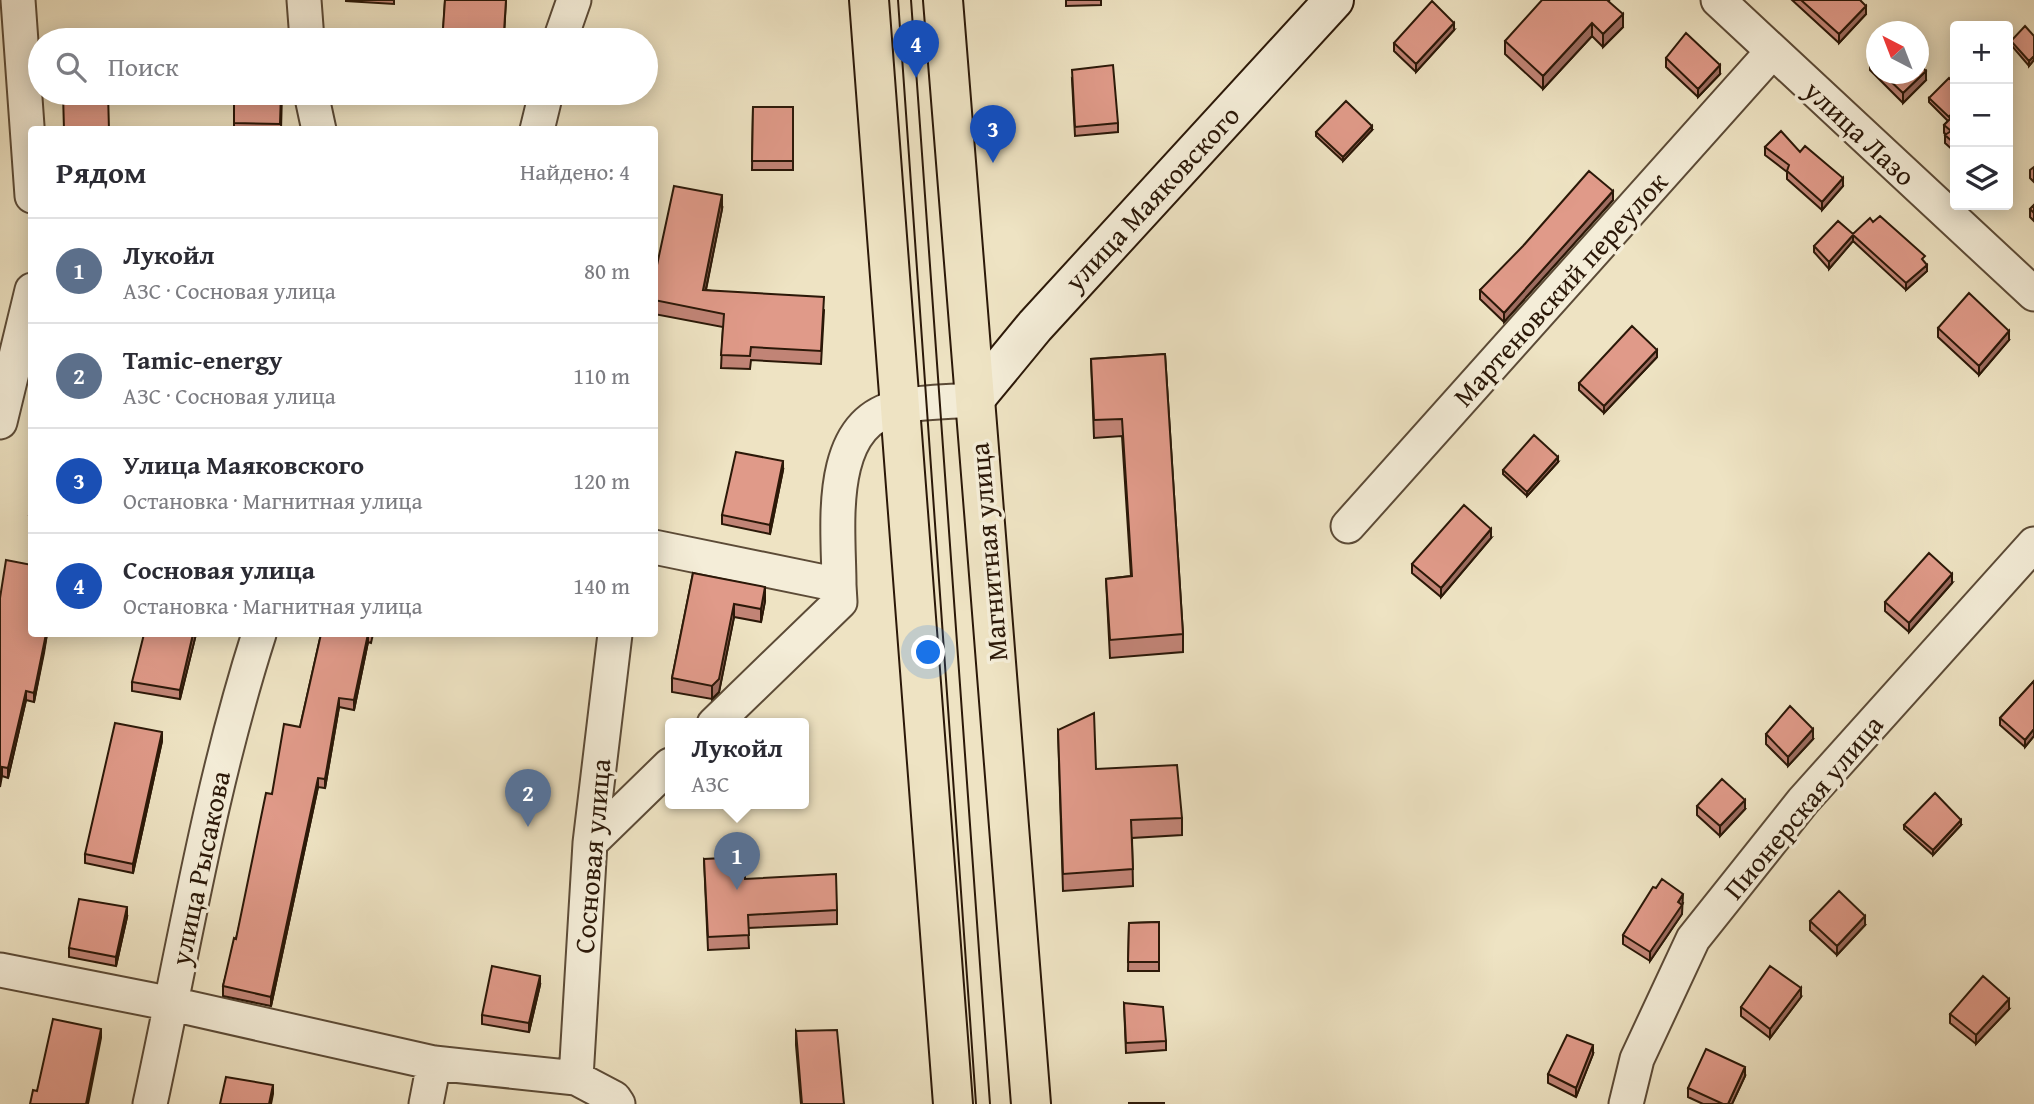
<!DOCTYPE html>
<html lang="ru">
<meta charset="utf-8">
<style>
:root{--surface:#fff;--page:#f7f7f7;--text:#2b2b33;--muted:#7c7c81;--line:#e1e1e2;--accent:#1a73e8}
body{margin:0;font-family:"Gentium Book Plus",serif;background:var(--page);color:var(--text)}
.controls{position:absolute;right:21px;top:21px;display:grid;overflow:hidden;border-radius:7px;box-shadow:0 4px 18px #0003}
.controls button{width:63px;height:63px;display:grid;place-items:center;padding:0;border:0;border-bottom:2px solid var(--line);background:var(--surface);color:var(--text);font:35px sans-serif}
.compass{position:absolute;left:1866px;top:21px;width:63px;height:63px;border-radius:50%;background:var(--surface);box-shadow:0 4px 18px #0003;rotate:318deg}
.you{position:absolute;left:929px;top:653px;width:24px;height:24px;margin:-18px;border:5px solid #fff;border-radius:50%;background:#1a73e8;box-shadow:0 0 0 10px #1a73e833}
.badge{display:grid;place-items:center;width:46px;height:46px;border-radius:50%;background:var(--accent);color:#fff;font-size:23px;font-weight:700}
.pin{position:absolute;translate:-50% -58px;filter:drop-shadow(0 2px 4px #0008)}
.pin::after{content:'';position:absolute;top:37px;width:24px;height:21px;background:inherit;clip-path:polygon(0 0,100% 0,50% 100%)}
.popup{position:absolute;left:665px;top:718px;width:144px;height:91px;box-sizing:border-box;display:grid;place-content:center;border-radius:7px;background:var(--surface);filter:drop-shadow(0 2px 5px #0005);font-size:23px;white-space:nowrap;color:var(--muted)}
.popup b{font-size:26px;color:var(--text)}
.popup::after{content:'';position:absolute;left:50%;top:100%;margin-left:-14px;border:14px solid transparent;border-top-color:var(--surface)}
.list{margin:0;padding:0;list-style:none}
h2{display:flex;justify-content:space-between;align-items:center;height:91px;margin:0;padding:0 28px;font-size:30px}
h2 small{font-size:23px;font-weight:400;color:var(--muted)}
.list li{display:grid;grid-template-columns:46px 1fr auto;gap:21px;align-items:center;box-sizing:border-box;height:105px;padding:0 28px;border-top:2px solid var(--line)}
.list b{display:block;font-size:26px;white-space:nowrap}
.list p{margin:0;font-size:23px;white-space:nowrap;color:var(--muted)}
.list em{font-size:23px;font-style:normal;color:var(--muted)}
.icon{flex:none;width:38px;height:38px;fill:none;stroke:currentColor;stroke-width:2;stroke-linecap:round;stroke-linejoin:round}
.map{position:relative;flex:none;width:2034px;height:1104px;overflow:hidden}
.search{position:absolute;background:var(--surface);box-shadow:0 4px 18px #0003;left:28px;top:28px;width:630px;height:77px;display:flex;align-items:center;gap:18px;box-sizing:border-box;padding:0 24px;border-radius:38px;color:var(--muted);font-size:26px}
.panel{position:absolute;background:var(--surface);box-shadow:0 4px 18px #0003;left:28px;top:126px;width:630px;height:511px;border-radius:7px}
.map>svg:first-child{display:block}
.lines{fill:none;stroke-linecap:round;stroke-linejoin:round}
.minor-casing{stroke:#5c4b37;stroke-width:37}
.secondary-casing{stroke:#2b1808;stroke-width:42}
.primary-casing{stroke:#2b1808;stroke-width:42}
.minor{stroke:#f4edd8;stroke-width:33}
.secondary{stroke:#f4edd8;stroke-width:38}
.primary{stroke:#eee3c3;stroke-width:38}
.tram{stroke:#2b1808;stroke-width:2}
.wall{fill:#c18476;stroke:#2b1808;stroke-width:2}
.shaded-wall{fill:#9d6c60;stroke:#2b1808;stroke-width:2}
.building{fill:#e09a89;stroke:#2b1808;stroke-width:2}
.labels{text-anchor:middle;stroke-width:7;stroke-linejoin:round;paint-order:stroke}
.street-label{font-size:28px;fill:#2b1808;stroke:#f4edd8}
</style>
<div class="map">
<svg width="2034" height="1104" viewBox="0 0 2034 1104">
<rect width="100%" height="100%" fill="#eee3c3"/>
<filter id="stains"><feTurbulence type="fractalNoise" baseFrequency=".00286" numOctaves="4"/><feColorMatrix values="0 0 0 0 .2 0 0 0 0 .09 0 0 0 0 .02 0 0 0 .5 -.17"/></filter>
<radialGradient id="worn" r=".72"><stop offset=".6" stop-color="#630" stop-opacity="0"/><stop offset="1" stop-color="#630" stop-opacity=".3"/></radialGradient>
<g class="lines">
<defs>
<path id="minor" d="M 18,0 L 32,196
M 304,0 L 307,40
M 1718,0 L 2034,294
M 560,40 L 574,0
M 311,93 L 319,130
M 537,130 L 546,93
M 0,422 L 32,290
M 1348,526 L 1772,52
M 654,547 L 839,585
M 714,724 L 840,602 L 839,585 C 839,528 824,423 899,407 C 923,401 950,402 974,400
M 590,843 L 670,765
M 0,970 L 172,1004 L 434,1063 L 576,1078 L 614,1098 L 618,1104
M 576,1078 L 590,843 L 615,634
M 150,1104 C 184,947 210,787 259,634
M 426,1104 L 434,1063
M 1626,1104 L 1637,1059 L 1693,939 L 1803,801 L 2034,544"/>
<path id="secondary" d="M 974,400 L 1035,326 L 1334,0"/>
<path id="primary" d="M 869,0 L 953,1104
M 943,0 C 970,368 1005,736 1031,1104"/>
</defs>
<use href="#minor" class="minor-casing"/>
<use href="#secondary" class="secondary-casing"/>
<use href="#primary" class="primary-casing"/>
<use href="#minor" class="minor"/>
<use href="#secondary" class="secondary"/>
<use href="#primary" class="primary"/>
<path class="tram" d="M 898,0 L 976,1104
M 911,0 L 990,1104"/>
</g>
<path class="wall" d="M 346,0 L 394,0 L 394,4 L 346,1 Z
M 445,0 L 506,0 L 504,37 L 443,33 Z
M 1066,0 L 1101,0 L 1101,5 L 1066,6 Z
M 1610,0 L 1608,1 L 1623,27 L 1603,47 L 1592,36 L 1543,89 L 1505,54 L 1505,41 Z
M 1792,0 L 1860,0 L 1866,14 L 1839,43 Z
M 1454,30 L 1416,72 L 1394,51 L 1394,43 Z
M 2034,36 L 2034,60 L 2029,66 L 2011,45 L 2011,41 Z
M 1877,54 L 1877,74 L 1919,74 L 1926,80 L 1903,103 L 1870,70 L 1870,61 Z
M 1666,58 L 1720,74 L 1698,97 L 1666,67 Z
M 1072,79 L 1118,123 L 1118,132 L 1075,136 Z
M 234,93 L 282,93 L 281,130 L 234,130 Z
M 346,93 L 403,93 L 401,103 L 346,95 Z
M 1929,98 L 1955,114 L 1955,152 L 1945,143 L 1945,135 L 1946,134 L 1944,133 L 1944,125 L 1948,121 L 1929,102 Z
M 753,107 L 793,107 L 793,170 L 752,170 Z
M 1372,130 L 1343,161 L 1316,136 L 1316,132 Z
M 1765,147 L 1800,152 L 1843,186 L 1822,210 L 1787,179 L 1787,172 L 1765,155 Z
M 2034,167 L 2034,182 L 2030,178 L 2030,170 Z
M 1613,200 L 1504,322 L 1480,299 L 1480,290 Z
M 2034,205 L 2034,221 L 2030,217 L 2030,209 Z
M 722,209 L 706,290 L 824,310 L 821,364 L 751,360 L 750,369 L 721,368 L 723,327 L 654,314 L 654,279 Z
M 1873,222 L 1925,263 L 1927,271 L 1906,290 L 1853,241 L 1829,269 L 1814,252 L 1814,246 L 1853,234 Z
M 1938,328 L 2009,340 L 1979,375 L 1938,337 Z
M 1165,354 L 1183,634 L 1183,652 L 1110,658 L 1106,579 L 1131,576 L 1122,436 L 1094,438 L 1091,359 Z
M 1657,357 L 1604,413 L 1579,390 L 1579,383 Z
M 1558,462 L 1527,496 L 1503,474 L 1503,470 Z
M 783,470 L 770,534 L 722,524 L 722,515 Z
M 32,501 L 32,524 L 29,524 L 29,515 Z
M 1491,538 L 1441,597 L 1412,573 L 1412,564 Z
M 693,573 L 765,601 L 761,622 L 734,617 L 719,692 L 712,699 L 672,692 L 672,678 Z
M 1952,583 L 1909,632 L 1885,611 L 1885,602 Z
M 0,598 L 32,634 L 47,634 L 34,702 L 26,700 L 8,778 L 2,776 Z
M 196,634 L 180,699 L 132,691 L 132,682 Z
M 321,634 L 373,634 L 371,643 L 368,642 L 354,710 L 339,707 L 325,788 L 318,787 L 271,1006 L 223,996 L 223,986 L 236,939 L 272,794 L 300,727 Z
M 2034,681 L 2034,736 L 2025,747 L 2000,725 L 2000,718 Z
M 1058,730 L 1096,769 L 1182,818 L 1182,835 L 1132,838 L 1133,886 L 1063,891 Z
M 1766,734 L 1813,739 L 1788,766 L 1766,744 Z
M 162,741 L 133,873 L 85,863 L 85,854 Z
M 1697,806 L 1745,809 L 1720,836 L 1697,815 Z
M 1904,825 L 1961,825 L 1933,855 L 1904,829 Z
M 704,859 L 745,879 L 837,910 L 837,924 L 748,928 L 749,948 L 708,950 Z
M 1656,888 L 1683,903 L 1682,905 L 1682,914 L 1650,961 L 1623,944 L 1623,935 Z
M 127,917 L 116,966 L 69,957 L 69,948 Z
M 1810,921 L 1865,925 L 1837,955 L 1810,930 Z
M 1159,922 L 1159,971 L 1128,971 L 1129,923 Z
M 540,985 L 529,1032 L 482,1024 L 482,1015 Z
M 1801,997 L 1770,1038 L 1741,1016 L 1741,1007 Z
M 1124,1003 L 1166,1041 L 1166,1050 L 1126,1053 Z
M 2009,1009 L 1976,1044 L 1950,1023 L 1950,1014 Z
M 796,1031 L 844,1104 L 801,1104 L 796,1045 Z
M 1593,1054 L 1576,1097 L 1548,1083 L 1548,1074 Z
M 1745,1076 L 1732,1104 L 1703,1104 L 1688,1097 L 1688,1088 Z"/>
<path class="shaded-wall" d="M 1866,6 L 1866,14 L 1839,43 L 1839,34 Z
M 1623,14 L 1623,27 L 1603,47 L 1603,34 Z
M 1454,23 L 1454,30 L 1416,72 L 1416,64 Z
M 1592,23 L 1592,36 L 1543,89 L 1543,76 Z
M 2034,56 L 2034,60 L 2029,66 L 2029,61 Z
M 1720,65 L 1720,74 L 1698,97 L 1698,89 Z
M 1926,71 L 1926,80 L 1903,103 L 1903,93 Z
M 1372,126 L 1372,130 L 1343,161 L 1343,157 Z
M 1843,178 L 1843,186 L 1822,210 L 1822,202 Z
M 1613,191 L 1613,200 L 1504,322 L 1504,313 Z
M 722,195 L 722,209 L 703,303 L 703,290 Z
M 1853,235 L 1853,241 L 1829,269 L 1829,262 Z
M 1927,265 L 1927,271 L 1906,290 L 1906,283 Z
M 2009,331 L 2009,340 L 1979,375 L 1979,366 Z
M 1657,350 L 1657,357 L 1604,413 L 1604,406 Z
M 1558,457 L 1558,462 L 1527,496 L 1527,492 Z
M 783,461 L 783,470 L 770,534 L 770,525 Z
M 1491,529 L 1491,538 L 1441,597 L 1441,588 Z
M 1952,574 L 1952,583 L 1909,632 L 1909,623 Z
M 765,587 L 765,601 L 761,622 L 761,609 Z
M 734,604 L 734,617 L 719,692 L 712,699 L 712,686 Z
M 46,634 L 47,634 L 44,653 L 34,702 L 34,693 Z
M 193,634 L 196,634 L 180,699 L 180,690 Z
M 368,634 L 368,642 L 354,710 L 354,700 Z
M 26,691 L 26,700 L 8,778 L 8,768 Z
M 339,698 L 339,707 L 325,788 L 325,779 Z
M 1813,729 L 1813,739 L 1788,766 L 1788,757 Z
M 2034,729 L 2034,736 L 2025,747 L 2025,740 Z
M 162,732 L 162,741 L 133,873 L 133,864 Z
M 2,767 L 2,776 L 0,787 L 0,778 Z
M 318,778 L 318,787 L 271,1006 L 271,997 Z
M 1745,800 L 1745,809 L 1720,836 L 1720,826 Z
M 1961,820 L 1961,825 L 1933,855 L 1933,850 Z
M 1683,894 L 1682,914 L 1650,961 L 1650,952 Z
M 127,907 L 127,917 L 116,966 L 116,957 Z
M 1865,916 L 1865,925 L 1837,955 L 1837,946 Z
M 540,976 L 540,985 L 529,1032 L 529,1023 Z
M 1801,988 L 1801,997 L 1770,1038 L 1770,1029 Z
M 2009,999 L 2009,1009 L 1976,1044 L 1976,1035 Z
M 101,1029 L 101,1038 L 88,1104 L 86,1104 Z
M 1593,1045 L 1593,1054 L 1576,1097 L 1576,1088 Z
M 1745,1067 L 1745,1076 L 1732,1104 L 1728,1104 Z
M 273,1085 L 273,1094 L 271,1104 L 269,1104 Z"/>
<path class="building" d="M 445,0 L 506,0 L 504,32 L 443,29 Z
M 1542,0 L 1607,0 L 1623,14 L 1603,34 L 1592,23 L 1543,76 L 1505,41 Z
M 1801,0 L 1860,0 L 1866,6 L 1839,34 Z
M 1432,1 L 1454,23 L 1416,64 L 1394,43 Z
M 2025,26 L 2034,36 L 2034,56 L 2029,61 L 2011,41 Z
M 1686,33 L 1720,65 L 1698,89 L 1666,58 Z
M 355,34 L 398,40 L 354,40 Z
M 1877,54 L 1877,67 L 1870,61 Z
M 1919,64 L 1926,71 L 1903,93 L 1883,74 L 1919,74 Z
M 1113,65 L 1118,123 L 1075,127 L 1072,70 Z
M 1949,78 L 1955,84 L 1955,109 L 1949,117 L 1929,98 Z
M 63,93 L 108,93 L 109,130 L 64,130 Z
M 234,93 L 281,93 L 280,124 L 234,123 Z
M 1346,101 L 1372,126 L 1343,157 L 1316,132 Z
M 753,107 L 793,107 L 793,161 L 752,161 Z
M 1955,114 L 1955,144 L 1945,135 L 1951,131 L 1944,125 Z
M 1781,131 L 1800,152 L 1805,146 L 1843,178 L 1822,202 L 1787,171 L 1789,165 L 1765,147 Z
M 1589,171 L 1613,191 L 1504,313 L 1480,290 L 1523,246 Z
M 674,186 L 722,195 L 703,290 L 824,297 L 821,351 L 751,347 L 750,356 L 721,355 L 724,314 L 654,300 L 654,279 Z
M 2034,205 L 2034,213 L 2030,209 Z
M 1880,216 L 1925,256 L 1922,259 L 1927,265 L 1906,283 L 1853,235 L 1829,262 L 1814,246 L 1838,221 L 1853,234 L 1870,218 L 1873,222 Z
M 1969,293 L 2009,331 L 1979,366 L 1938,328 Z
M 1632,326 L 1657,350 L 1604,406 L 1579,383 Z
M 1165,354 L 1183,634 L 1110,640 L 1106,579 L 1132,576 L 1122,419 L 1094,420 L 1091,359 Z
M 1534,435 L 1558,457 L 1527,492 L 1503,470 Z
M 736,452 L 783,461 L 770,525 L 722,515 Z
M 32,501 L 32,515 L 29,515 Z
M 1464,505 L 1491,529 L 1441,588 L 1412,564 Z
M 1929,553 L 1952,574 L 1909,623 L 1885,602 Z
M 6,560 L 32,565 L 32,634 L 46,634 L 34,693 L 26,691 L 8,768 L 2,767 L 0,778 L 0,598 Z
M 693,573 L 765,587 L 761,609 L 734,604 L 719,679 L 712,686 L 672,678 Z
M 144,634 L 193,634 L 180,690 L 132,682 Z
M 321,634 L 368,634 L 354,700 L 339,698 L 325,779 L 318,778 L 271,997 L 223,986 L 234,938 L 236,939 L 266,793 L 272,794 L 284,724 L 300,727 Z
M 2034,681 L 2034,729 L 2025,740 L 2000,718 Z
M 1790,706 L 1813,729 L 1788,757 L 1766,734 Z
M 1094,713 L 1096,769 L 1177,765 L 1182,818 L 1131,820 L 1133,869 L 1063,874 L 1058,730 Z
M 115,723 L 162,732 L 133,864 L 85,854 Z
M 1722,779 L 1745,800 L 1720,826 L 1697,806 Z
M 1935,793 L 1961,820 L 1933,850 L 1904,825 Z
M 744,857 L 745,879 L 836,874 L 837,910 L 748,915 L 749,935 L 708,937 L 704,859 Z
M 1662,879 L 1683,894 L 1678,902 L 1682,905 L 1650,952 L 1623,935 L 1653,887 L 1656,888 Z
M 1839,891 L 1865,916 L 1837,946 L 1810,921 Z
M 79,899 L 127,907 L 116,957 L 69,948 Z
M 1159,922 L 1159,962 L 1128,962 L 1129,923 Z
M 492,966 L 540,976 L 529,1023 L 482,1015 Z
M 1770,966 L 1801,988 L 1770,1029 L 1741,1007 Z
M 1983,976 L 2009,999 L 1976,1035 L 1950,1014 Z
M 1124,1003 L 1163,1007 L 1166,1041 L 1126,1043 Z
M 53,1019 L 101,1029 L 86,1104 L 30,1104 L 33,1090 L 37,1091 Z
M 837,1030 L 844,1104 L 802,1104 L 796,1031 Z
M 1567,1035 L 1593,1045 L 1576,1088 L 1548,1074 Z
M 1706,1049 L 1745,1067 L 1728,1104 L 1723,1104 L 1688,1088 Z
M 226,1077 L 273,1085 L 269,1104 L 220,1104 Z
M 1129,1103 L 1164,1103 L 1164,1104 L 1129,1104 Z"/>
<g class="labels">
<g class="street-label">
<text transform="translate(1860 133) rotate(43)" y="10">улица Лазо</text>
<text transform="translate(1152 198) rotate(-47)" y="10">улица Маяковского</text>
<text transform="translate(1560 289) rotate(-48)" y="10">Мартеновский переулок</text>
<text transform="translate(988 552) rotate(-95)" y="10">Магнитная улица</text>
<text transform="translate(1803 807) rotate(-50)" y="10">Пионерская улица</text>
<text transform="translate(592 856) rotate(-85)" y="10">Сосновая улица</text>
<text transform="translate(200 868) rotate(-78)" y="10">улица Рысакова</text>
</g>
</g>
<rect width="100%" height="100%" filter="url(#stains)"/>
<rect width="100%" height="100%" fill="url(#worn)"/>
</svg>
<div class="controls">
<button>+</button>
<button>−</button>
<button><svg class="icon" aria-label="layers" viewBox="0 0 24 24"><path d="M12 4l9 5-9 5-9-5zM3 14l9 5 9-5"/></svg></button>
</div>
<svg class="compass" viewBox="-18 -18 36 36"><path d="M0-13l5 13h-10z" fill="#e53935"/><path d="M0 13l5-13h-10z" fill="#7c7c81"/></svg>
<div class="you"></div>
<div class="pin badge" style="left:737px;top:890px;background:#5c6f8a">1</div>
<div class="popup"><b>Лукойл</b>АЗС</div>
<div class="pin badge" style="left:528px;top:827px;background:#5c6f8a">2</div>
<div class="pin badge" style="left:993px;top:163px;background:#1a4fb4">3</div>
<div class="pin badge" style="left:916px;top:78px;background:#1a4fb4">4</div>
<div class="search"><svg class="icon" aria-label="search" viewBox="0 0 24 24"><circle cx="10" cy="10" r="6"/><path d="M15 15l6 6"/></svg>Поиск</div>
<section class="panel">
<h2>Рядом<small>Найдено: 4</small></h2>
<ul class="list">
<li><span class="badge" style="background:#5c6f8a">1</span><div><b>Лукойл</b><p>АЗС · Сосновая улица</p></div><em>80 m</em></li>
<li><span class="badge" style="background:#5c6f8a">2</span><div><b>Tamic-energy</b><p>АЗС · Сосновая улица</p></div><em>110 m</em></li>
<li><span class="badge" style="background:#1a4fb4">3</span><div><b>Улица Маяковского</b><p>Остановка · Магнитная улица</p></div><em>120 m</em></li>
<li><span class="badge" style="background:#1a4fb4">4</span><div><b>Сосновая улица</b><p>Остановка · Магнитная улица</p></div><em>140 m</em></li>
</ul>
</section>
</div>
